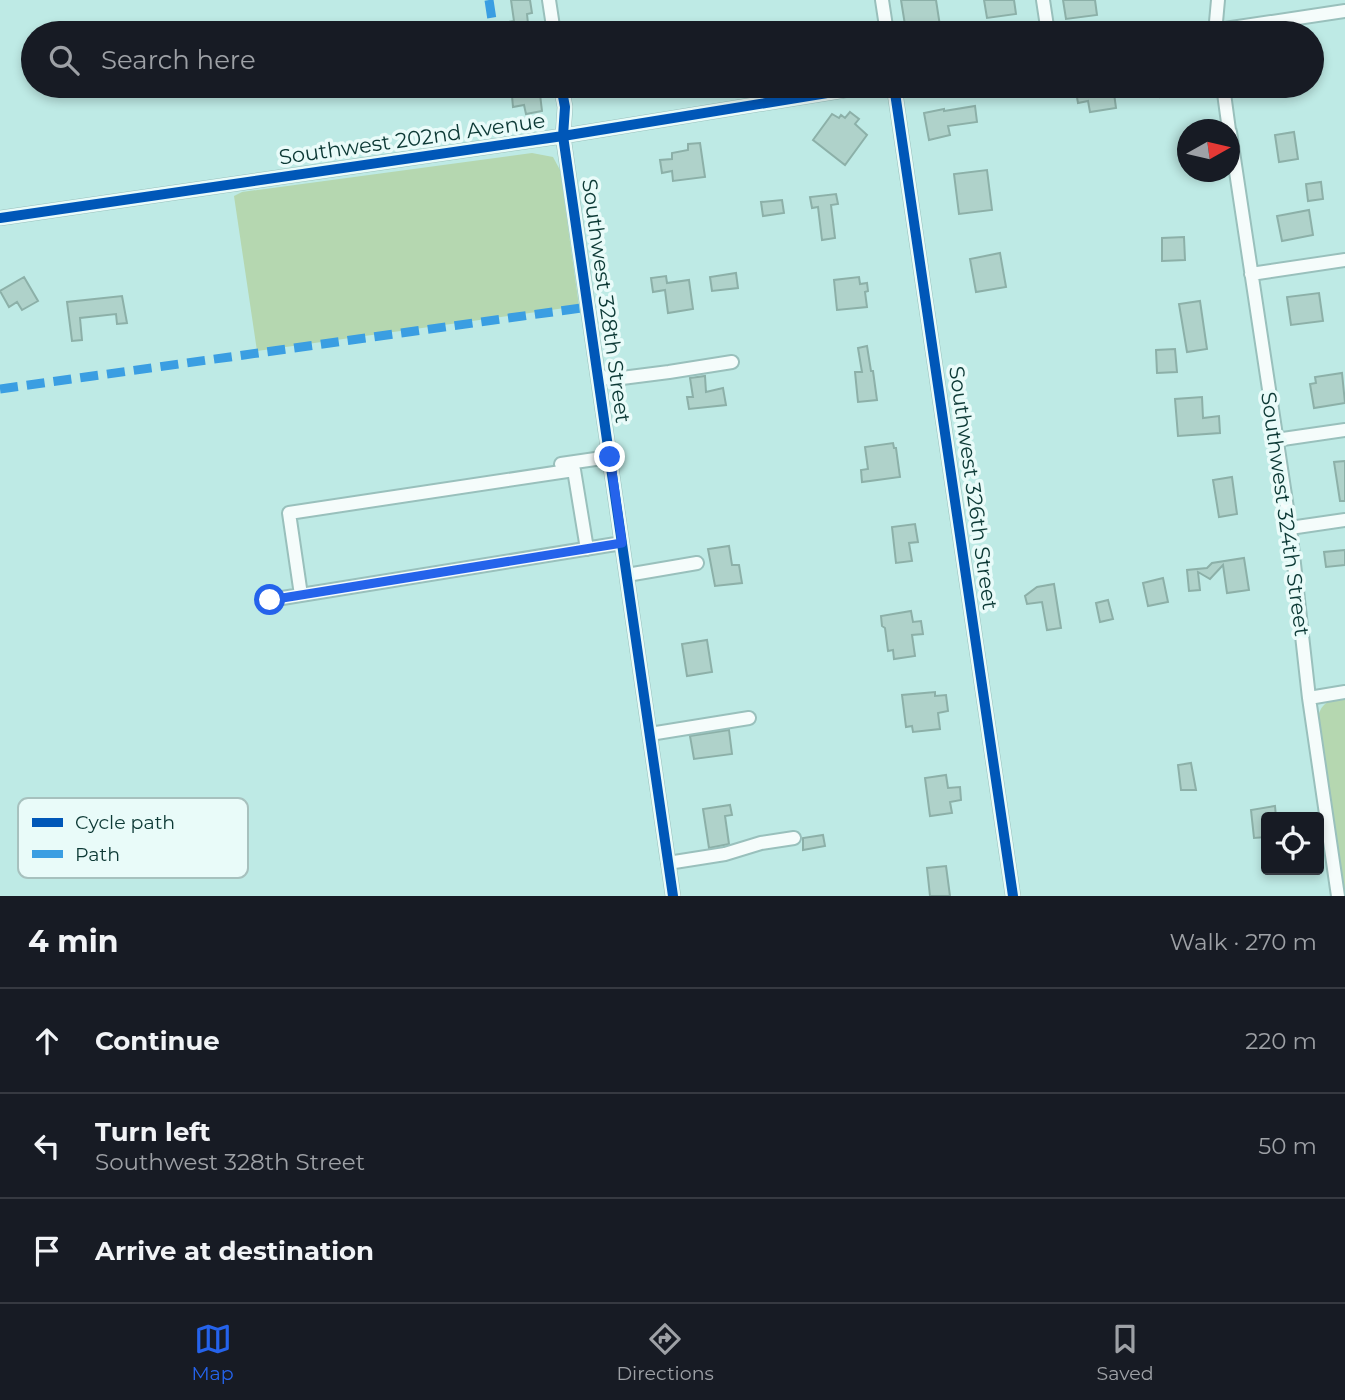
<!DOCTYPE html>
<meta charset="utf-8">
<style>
:root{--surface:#171b24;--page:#20242c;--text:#f1f3f6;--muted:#9ea1a6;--line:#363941;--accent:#2563eb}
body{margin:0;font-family:Montserrat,sans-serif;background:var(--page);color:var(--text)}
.controls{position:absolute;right:21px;bottom:21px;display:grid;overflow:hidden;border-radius:7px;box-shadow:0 4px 10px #0003}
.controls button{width:63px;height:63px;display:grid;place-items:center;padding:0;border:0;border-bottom:2px solid var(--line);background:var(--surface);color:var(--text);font:35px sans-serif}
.compass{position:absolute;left:1177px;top:119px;width:63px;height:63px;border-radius:50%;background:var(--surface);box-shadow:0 4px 10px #0003;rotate:82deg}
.stop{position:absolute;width:21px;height:21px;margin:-16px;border:5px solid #2563eb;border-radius:50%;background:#fff}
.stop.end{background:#2563eb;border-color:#fff;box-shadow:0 2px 7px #0008}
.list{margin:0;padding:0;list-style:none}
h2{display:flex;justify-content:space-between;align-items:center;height:91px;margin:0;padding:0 28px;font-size:30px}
h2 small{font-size:23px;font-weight:400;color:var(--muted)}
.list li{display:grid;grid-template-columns:46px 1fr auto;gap:21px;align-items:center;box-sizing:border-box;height:105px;padding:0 28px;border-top:2px solid var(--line)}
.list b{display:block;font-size:26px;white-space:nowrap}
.list p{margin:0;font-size:23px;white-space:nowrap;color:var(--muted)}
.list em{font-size:23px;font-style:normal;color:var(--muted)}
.icon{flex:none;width:38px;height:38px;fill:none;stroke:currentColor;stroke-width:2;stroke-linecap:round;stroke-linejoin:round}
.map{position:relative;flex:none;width:1345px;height:896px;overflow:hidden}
.search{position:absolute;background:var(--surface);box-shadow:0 4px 10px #0003;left:21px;right:21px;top:21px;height:77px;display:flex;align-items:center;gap:18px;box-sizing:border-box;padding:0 24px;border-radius:38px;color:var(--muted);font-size:26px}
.sheet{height:406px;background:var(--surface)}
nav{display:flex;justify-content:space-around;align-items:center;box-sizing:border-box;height:98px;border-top:2px solid var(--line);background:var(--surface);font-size:19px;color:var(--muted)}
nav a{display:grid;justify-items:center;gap:4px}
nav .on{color:var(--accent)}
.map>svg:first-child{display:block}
.green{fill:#b5d7b0}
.building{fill:#afd2ca;stroke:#8cb0a8;stroke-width:2}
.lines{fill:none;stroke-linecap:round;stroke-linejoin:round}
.minor-casing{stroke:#99c0bc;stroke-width:16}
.minor{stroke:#f5fcfb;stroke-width:12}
.quiet{stroke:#3a9ee2;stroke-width:9;stroke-dasharray:18 9;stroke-linecap:butt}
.cycleway-casing{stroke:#e9fbf9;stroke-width:15}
.cycleway{stroke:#0057b8;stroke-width:10}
.route{stroke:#2563eb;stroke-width:9}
.labels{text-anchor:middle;stroke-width:7;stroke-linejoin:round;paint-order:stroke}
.street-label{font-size:21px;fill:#0c3935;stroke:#e9fbf9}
.key{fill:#e9fbf9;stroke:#a7c1be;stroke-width:2}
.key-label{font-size:19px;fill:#0c3935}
</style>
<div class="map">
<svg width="1345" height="896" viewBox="0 0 1345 896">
<rect width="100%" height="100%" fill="#beeae5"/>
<path class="green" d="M 532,153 L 553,157 L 560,170 L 579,306 L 257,351 L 234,196 L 242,192 Z
M 1345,697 L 1345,896 L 1344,896 L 1318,717 C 1322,701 1331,700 1345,697 Z"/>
<path class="building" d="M 511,0 L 530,0 L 532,13 L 527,14 L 529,33 L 509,33 L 508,22 L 514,21 Z
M 901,0 L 936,0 L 940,26 L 906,31 Z
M 984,0 L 1014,0 L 1016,14 L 987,18 Z
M 1063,0 L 1095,0 L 1097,15 L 1066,19 Z
M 513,86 L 539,86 L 542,111 L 526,114 L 524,105 L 513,107 L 512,96 L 514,96 Z
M 1075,86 L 1113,86 L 1116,108 L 1090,112 L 1088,101 L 1078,103 Z
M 1158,86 L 1198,86 L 1198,90 L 1160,97 Z
M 975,106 L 977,122 L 948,126 L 950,135 L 929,140 L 924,113 L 944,109 L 944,111 Z
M 850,112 L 859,119 L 855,124 L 867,135 L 845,165 L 813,140 L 832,114 L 839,118 L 841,115 L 845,118 Z
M 1294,132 L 1298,159 L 1279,162 L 1275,135 Z
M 700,143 L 705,177 L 673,181 L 672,171 L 662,173 L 660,160 L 672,159 L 672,153 L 688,150 L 688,144 Z
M 987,170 L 992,210 L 959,214 L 954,174 Z
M 1321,182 L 1323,199 L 1308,201 L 1306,184 Z
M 836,194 L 838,204 L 831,205 L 835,238 L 822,240 L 818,207 L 812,208 L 810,197 Z
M 782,200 L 784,213 L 763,216 L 761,202 Z
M 1309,210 L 1313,235 L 1282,241 L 1277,216 Z
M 1184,237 L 1185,260 L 1162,261 L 1162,238 Z
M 1000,253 L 1006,287 L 976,292 L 970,259 Z
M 736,273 L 738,288 L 712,291 L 710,277 Z
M 666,276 L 667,283 L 689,280 L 693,309 L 668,313 L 665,290 L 653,292 L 651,278 Z
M 24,277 L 38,301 L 22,310 L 17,302 L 9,307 L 0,291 Z
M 859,277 L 860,284 L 867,283 L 868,291 L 865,292 L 867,307 L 837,310 L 834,280 Z
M 1319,293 L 1323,321 L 1291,325 L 1287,297 Z
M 122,296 L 127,323 L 117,324 L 116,314 L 80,318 L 82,340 L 72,341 L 67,302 Z
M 1200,301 L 1207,349 L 1187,352 L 1179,304 Z
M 867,346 L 871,371 L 873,371 L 877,400 L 858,402 L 855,372 L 862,372 L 858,348 Z
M 1175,349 L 1177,372 L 1157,373 L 1156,350 Z
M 1342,373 L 1345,403 L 1314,408 L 1310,384 L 1316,383 L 1315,377 Z
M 705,376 L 706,392 L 723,388 L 726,405 L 689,409 L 687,397 L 693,397 L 690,378 Z
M 1202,397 L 1203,418 L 1219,416 L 1220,433 L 1178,436 L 1175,399 Z
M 893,443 L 894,448 L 896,448 L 900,477 L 862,482 L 861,470 L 868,469 L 865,447 Z
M 1345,461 L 1345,501 L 1340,501 L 1334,462 Z
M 1232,477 L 1237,514 L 1219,517 L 1213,480 Z
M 915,524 L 918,542 L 909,543 L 912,561 L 896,563 L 892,527 Z
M 729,546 L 732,565 L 739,565 L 742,583 L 715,586 L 708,549 Z
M 1345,550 L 1345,565 L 1326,567 L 1324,552 Z
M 1244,558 L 1249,590 L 1227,593 L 1223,565 L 1210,579 L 1198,572 L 1200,590 L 1189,591 L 1187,570 L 1207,568 L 1212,563 Z
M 1163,578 L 1168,602 L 1148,606 L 1143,583 Z
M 1054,584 L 1061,628 L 1047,630 L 1042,602 L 1027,604 L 1025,596 L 1037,587 Z
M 1108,600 L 1113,619 L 1100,622 L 1096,603 Z
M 911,611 L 913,622 L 921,621 L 923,634 L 912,635 L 915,656 L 894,659 L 893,650 L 888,651 L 885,628 L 882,626 L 881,616 Z
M 707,640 L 712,672 L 687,676 L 682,644 Z
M 935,692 L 935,696 L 946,695 L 948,711 L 938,713 L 940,729 L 913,732 L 912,726 L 906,727 L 902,695 Z
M 729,730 L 732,754 L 694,759 L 690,736 Z
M 1191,763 L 1196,790 L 1181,790 L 1178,765 Z
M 946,775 L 948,788 L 960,787 L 961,800 L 950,802 L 952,813 L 930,816 L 925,778 Z
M 730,805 L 732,815 L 725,816 L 729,844 L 709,848 L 703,809 Z
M 1275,806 L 1276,817 L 1266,817 L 1266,837 L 1254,838 L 1251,810 Z
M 823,835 L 825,846 L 803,850 L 803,838 Z
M 946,866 L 950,896 L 930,896 L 927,868 Z"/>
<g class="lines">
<defs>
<path id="minor" d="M 549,0 L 554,33
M 882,0 L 887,33
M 1043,0 L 1048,33
M 1198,33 L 1345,11
M 1215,33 L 1218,0
M 561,86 L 565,107 L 563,136 L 673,896
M 894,86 L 1013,896
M 1223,86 L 1229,130
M 1230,132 L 1290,528 L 1309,698 L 1338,896
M 0,218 L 563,136 L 870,86
M 1251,274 L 1345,260
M 598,374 L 605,378 L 614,379 L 669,372 L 732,362
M 1276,440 L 1345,430
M 561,464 L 609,457
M 1290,528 L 1345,520
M 627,575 L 697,563
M 301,595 L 289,513 L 574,470 L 587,549
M 270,600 L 622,543
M 1309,698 L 1345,692
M 650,734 L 749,718
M 668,863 L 725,854 L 761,843 L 794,838"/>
</defs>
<use href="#minor" class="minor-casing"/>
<use href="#minor" class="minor"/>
<path class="quiet" d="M 489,0 L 494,33
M 0,389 L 588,307"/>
<defs>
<path id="cycleway" d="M 561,86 L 565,107 L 563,136 L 673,896
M 894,86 L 1013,896
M 0,218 L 563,136 L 870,86"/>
</defs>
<use href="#cycleway" class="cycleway-casing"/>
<use href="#cycleway" class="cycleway"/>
</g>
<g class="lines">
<path class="route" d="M 270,600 L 622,543 L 610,457"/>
</g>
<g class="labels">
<g class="street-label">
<text transform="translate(412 139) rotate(-8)" y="7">Southwest 202nd Avenue</text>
<text transform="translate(606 301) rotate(82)" y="7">Southwest 328th Street</text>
<text transform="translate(973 488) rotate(82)" y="7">Southwest 326th Street</text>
<text transform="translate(1285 514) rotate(82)" y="7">Southwest 324th Street</text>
</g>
</g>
<rect x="18" y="798" width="230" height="80" rx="10" class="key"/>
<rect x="32" y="818" width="31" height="9" fill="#0057b8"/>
<rect x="32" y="850" width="31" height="8" fill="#3a9ee2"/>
<g class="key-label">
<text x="75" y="829">Cycle path</text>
<text x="75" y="861">Path</text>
</g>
</svg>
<div class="controls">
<button><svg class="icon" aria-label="locate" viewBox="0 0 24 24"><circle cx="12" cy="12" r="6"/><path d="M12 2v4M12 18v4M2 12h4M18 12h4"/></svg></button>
</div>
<svg class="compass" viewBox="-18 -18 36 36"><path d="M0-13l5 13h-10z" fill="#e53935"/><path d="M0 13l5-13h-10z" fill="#9ea1a6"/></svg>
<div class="stop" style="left:270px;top:600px"></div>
<div class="stop end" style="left:610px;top:457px"></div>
<div class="search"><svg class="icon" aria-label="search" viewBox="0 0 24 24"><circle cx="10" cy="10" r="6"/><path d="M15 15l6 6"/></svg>Search here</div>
</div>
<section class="sheet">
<h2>4 min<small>Walk · 270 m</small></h2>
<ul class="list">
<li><svg class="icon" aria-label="ahead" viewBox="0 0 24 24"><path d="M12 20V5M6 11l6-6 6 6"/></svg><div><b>Continue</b></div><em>220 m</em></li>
<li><svg class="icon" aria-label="left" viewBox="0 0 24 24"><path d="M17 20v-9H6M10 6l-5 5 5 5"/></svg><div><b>Turn left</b><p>Southwest 328th Street</p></div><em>50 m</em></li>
<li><svg class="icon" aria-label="arrive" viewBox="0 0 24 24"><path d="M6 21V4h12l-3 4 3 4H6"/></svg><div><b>Arrive at destination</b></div></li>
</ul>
</section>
<nav>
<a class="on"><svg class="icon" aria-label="map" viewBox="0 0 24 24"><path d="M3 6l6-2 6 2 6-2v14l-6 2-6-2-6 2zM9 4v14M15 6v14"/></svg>Map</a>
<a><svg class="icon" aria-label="directions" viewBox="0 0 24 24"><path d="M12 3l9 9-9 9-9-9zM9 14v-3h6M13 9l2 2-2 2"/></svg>Directions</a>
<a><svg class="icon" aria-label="saved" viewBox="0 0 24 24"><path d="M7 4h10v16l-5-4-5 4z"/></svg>Saved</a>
</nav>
